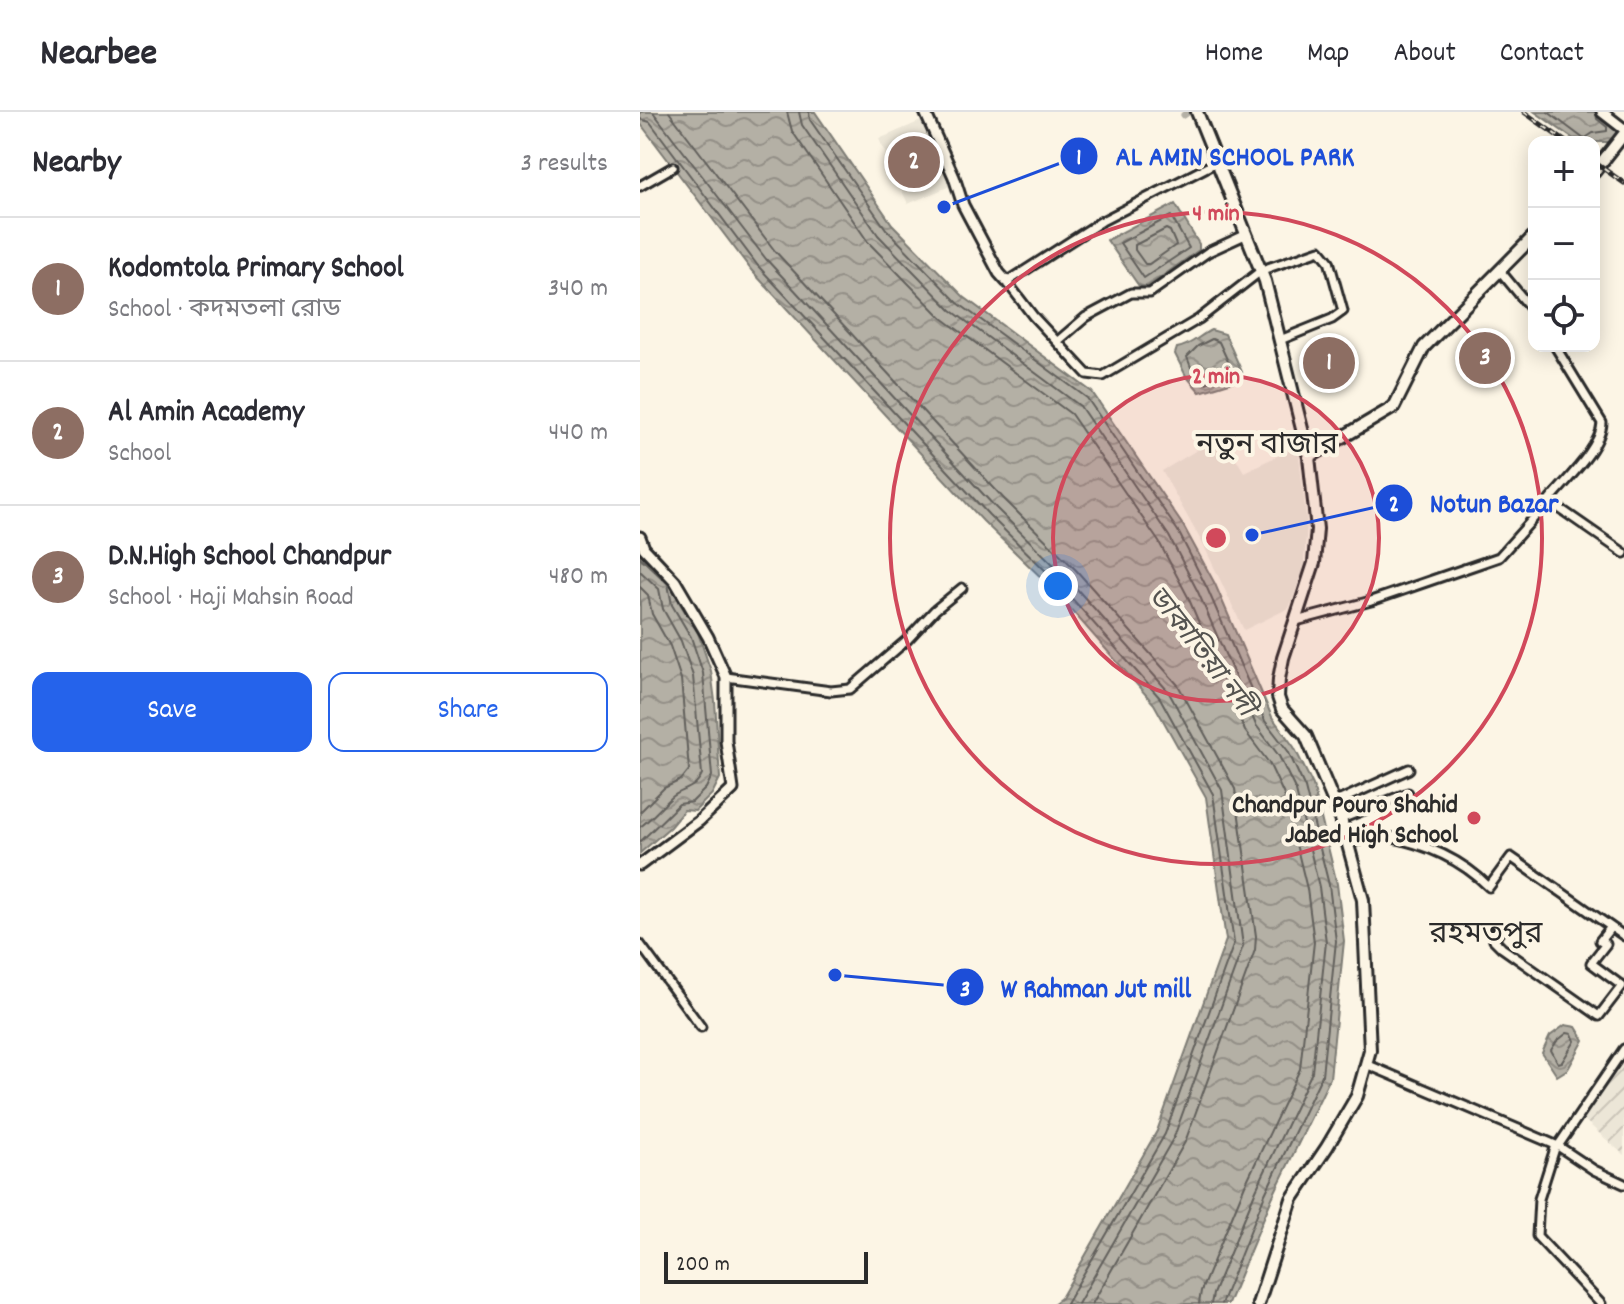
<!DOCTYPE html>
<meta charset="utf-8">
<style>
:root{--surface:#fff;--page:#f2f2f3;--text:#2b2b33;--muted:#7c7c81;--line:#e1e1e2;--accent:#2563eb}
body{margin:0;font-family:Dekko,"Noto Sans Bengali",sans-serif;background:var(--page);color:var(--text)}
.controls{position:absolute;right:24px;top:24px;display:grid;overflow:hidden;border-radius:16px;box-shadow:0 4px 20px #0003}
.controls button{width:72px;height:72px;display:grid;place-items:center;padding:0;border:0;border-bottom:2px solid var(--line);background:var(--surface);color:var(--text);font:40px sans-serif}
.scale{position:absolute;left:24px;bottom:20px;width:204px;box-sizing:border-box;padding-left:8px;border:4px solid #2b2b2b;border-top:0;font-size:22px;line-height:28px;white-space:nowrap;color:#2b2b2b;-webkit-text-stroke:6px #fcf5e5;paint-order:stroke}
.you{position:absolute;left:418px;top:474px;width:28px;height:28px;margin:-20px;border:6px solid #fff;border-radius:50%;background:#1a73e8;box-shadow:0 0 0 12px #1a73e833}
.badge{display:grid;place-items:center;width:52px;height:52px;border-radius:50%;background:var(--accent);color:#fff;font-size:26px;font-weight:700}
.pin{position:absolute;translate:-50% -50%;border:4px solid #fff;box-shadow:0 2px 8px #0006}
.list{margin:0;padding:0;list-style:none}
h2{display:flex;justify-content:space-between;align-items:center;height:104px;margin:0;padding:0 32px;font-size:34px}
h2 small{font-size:26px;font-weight:400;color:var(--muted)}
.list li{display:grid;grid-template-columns:52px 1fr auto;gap:24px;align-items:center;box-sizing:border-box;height:144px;padding:0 32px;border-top:2px solid var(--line)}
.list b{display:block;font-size:30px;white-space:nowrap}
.list p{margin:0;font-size:26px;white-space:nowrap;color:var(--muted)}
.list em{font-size:26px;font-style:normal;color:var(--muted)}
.actions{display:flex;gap:16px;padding:24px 32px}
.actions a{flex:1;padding:18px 0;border:2px solid var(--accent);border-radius:16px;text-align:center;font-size:28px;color:var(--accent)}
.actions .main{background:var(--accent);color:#fff}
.icon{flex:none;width:44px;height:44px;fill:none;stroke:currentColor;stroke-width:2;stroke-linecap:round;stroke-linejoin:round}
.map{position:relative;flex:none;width:984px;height:1192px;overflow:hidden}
header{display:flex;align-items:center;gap:48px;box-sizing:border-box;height:112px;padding:0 40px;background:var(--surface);border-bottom:2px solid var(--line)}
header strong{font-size:38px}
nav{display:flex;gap:44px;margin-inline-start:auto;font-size:28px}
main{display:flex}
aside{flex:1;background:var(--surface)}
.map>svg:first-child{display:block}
.built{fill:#ece6d7}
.industrial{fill:url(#industrial-furrows)}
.water{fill:url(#water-waves);stroke:#7d7b74;stroke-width:2}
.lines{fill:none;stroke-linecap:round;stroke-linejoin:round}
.shore{stroke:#62605c;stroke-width:2}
.canal{stroke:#b4b0a5;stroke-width:7}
.minor-casing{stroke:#2b2b2b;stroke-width:13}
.tertiary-casing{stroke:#2b2b2b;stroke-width:15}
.secondary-casing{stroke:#2b2b2b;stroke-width:16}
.minor{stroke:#fcf5e5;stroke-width:7}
.tertiary{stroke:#fcf5e5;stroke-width:9}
.secondary{stroke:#fcf5e5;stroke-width:10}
.rail-casing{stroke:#2b2b2b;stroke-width:5}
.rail{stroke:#fcf5e5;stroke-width:2;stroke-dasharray:6;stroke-linecap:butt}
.ring{fill:none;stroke:#d1495b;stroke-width:4}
.poi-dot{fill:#d1495b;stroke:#fcf5e5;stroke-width:3}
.labels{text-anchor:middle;stroke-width:8;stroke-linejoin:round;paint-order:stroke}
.poi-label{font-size:26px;font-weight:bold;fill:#2b2b2b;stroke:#fcf5e5;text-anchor:end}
.water-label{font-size:28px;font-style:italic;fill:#545350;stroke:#fcf5e5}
.quarter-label{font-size:30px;fill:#2b2b2b;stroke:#fcf5e5}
.centre{fill:#d1495b;stroke:#fcf5e5;stroke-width:4}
.ring-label{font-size:24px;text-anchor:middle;font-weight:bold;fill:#d1495b;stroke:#fcf5e5;stroke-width:8;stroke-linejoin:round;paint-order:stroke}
.leader{fill:none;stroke:#1d4ed8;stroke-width:3}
.callout-dot{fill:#1d4ed8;stroke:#fcf5e5;stroke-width:3}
.mark-label{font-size:24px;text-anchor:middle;font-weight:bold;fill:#fff}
.callout-label{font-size:28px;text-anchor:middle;font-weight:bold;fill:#1d4ed8;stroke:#fcf5e5;stroke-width:8;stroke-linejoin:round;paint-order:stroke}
</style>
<header>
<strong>Nearbee</strong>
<nav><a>Home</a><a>Map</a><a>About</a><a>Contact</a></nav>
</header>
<main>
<aside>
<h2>Nearby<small>3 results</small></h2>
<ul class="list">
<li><span class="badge" style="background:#8d6e63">1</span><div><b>Kodomtola Primary School</b><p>School · কদমতলা রোড</p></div><em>340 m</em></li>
<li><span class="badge" style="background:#8d6e63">2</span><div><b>Al Amin Academy</b><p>School</p></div><em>440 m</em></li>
<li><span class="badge" style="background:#8d6e63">3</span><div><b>D.N.High School Chandpur</b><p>School · Haji Mahsin Road</p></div><em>480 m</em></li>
</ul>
<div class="actions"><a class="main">Save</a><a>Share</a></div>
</aside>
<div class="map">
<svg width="984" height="1192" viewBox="0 0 984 1192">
<defs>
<pattern id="industrial-furrows" width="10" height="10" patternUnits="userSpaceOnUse" patternTransform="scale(2)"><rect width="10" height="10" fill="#ece6d7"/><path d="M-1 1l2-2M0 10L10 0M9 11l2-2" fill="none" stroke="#cbc5b9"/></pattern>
<pattern id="water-waves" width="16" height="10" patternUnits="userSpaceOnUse" patternTransform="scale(2)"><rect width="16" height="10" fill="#b4b0a5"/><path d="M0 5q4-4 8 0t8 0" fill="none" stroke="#938f87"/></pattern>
</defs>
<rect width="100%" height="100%" fill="#fcf5e5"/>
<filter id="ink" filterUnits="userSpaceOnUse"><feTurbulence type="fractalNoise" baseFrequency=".0125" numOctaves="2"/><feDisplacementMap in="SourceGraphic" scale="16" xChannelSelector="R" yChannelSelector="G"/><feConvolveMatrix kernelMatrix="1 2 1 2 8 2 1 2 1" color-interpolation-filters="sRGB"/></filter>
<g filter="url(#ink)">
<path class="built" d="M 281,9 L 310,74 L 268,92 L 239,27 Z
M 582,323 L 604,360 L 658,334 L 667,412 L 663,460 L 649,496 L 604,518 L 564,434 L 522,359 Z"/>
<path class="industrial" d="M 984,944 L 984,1043 L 942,1006 Z"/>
<path class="water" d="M 0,0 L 175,0 L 252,112 L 324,185 L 452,280 L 544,415 L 575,472 L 632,605 L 654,635 L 673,673 L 697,772 L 704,829 L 690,966 L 632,1086 L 588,1192 L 413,1192 L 421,1186 L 517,1019 L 586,828 L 566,685 L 514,592 L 414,478 L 343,409 L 112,159 L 0,11 Z
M 895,0 L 959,0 L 980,18 L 969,30 L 938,30 Z
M 535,92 L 559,132 L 559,138 L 507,175 L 499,174 L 467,128 Z
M 571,218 L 585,222 L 602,260 L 596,263 L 593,270 L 560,280 L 546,264 L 535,242 L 537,236 C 550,234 559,224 571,218 Z
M 0,426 L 36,468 L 39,490 L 58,521 L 71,559 L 75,589 L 80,666 L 72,682 L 55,699 L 44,698 L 30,715 L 0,741 Z
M 925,913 L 936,915 L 944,928 L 928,957 L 917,964 L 902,941 L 910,924 Z"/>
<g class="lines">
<path class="shore" d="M 13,0 L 126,147 L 356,396 L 427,466 L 528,579 L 582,678 L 603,834 L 534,1025 L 438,1192
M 29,0 L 135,139 L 365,388 L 436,458 L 538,573 L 595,677 L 616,824 L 615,838 L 545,1030 L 452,1192
M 147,0 L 152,19 L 228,130 L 302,206 L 431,302 L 519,430 L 548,485 L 605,619 L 629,651 L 644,683 L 667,777 L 674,830 L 660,957 L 605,1073 L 561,1179 L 559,1192
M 159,0 L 162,13 L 238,123 L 311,198 L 440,294 L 529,424 L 558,480 L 616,613 L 639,644 L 656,679 L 679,775 L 686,830 L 672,960 L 616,1078 L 573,1182 L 571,1192
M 169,0 L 170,8 L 246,117 L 318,191 L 447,286 L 538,419 L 567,476 L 625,609 L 648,639 L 665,676 L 689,773 L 696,829 L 682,963 L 625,1082 L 581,1192
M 908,0 L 944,27 L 953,21 L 967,19 L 967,15 L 957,7 L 956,0
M 0,7 L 10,10 L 118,154 L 349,403 L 420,473 L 520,586 L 573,682 L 594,831 L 525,1022 L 426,1192
M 531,104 L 549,136 L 504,166 L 480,131 Z
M 526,117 L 530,119 L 536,133 L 509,152 L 505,152 L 495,138 L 495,133 Z
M 572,227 L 579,230 L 591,256 L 587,262 L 566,271 L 552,258 L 547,245 L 558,234 Z
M 0,445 L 28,472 L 32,493 L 51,525 L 63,561 L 72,664 L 66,676 L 52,690 L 39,692 L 0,730
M 0,459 L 19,477 L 23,497 L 41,529 L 53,564 L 62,662 C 54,679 42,676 31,686 C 20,696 12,706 0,715
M 0,475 L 8,483 L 12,502 L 30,534 L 41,567 L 49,658 L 41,668 L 24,676 L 0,700
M 927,921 L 932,922 L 935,929 L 922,950 L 918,951 L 911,938 L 917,929 Z"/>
<path class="canal" d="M 544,3 L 548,0"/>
<defs>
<path id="minor" d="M 577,50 L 462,109 L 367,170 L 393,204 L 447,262 L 463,264 L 559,207 L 622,158 L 680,138 L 689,149 L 703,199 L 692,207 L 640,228
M 0,74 L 33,55
M 861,160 L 894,200
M 418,229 L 446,205 L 491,181 L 510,181 L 568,140 L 607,122
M 909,389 C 925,369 961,336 962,311 L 915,234
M 656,509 L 731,489 L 859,445 L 909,389 L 984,441
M 86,565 L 191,579 L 210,577 L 267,528 L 295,498 L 322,476
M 696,690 L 769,657
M 701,707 L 768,681
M 707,732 C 718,729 733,723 743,724 C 784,731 820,746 849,775 L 871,745 L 984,824
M 863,814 L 854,828 L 862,836 L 959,904 L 982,874 L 951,851 L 966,832 L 960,829 L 971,815
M 0,832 L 61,915
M 726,952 L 918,1034 L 954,1058 L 984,1072
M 916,1033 L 899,1087 L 897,1124 L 961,1192
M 918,1034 L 984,937"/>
<path id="tertiary" d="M 285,0 L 314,65 L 323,93 L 359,161 L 367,170
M 962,0 L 984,17
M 0,425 L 4,436 L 35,469 L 68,525 L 86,565 L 86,629 L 93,677 L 59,709 L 0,753"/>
<path id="secondary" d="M 557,0 L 625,169 L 669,345 L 677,417 L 674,451 L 643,546 L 639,567 L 638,585 L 642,597 L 666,624 L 701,707 L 723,788 L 730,938 L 717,984 L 687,1035 L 652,1087 L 618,1192
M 954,60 L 984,22
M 669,345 L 754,295 L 784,235 L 894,124"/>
</defs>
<use href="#minor" class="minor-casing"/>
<use href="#tertiary" class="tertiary-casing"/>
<use href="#secondary" class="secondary-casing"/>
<use href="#minor" class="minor"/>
<use href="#tertiary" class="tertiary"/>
<use href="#secondary" class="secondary"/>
<defs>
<path id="rail" d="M 884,0 L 926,30
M 954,50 L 984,71"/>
</defs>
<use href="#rail" class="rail-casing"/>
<use href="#rail" class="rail"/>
</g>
</g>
<circle cx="576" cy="426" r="163" fill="#d1495b" fill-opacity=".12"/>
<g class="ring">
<circle cx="576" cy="426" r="163"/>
<circle cx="576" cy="426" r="326"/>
</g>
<circle class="poi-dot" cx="834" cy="706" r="8"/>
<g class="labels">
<g class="poi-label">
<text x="818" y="700">Chandpur Pouro Shahid<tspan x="818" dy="30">Jabed High School</tspan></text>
</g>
<g class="water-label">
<text transform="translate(563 538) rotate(52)" y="10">ডাকাতিয়া নদী</text>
</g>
<g class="quarter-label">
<text x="627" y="341">নতুন বাজার</text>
<text x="846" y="830">রহমতপুর</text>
</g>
</g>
<circle cx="576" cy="426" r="12" class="centre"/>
<g class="ring-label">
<text x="576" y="108">4 min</text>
<text x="576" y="271">2 min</text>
</g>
<path class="leader" d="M304 95L439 44M612 423L754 391M195 863L325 875"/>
<g class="callout-dot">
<circle cx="304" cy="95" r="8"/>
<circle cx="612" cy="423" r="8"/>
<circle cx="195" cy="863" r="8"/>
<circle cx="439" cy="44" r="20"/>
<circle cx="754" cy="391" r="20"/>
<circle cx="325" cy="875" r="20"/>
</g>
<g class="mark-label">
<text x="439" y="52">1</text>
<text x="754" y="399">2</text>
<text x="325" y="884">3</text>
</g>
<g class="callout-label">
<text x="595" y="53">AL AMIN SCHOOL PARK</text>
<text x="854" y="400">Notun Bazar</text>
<text x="456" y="885">W Rahman Jut mill</text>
</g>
</svg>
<div class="controls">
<button>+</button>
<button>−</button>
<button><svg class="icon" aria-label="locate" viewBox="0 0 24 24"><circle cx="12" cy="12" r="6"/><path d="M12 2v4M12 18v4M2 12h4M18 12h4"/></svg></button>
</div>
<div class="scale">200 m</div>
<div class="you"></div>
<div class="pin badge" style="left:689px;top:251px;background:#8d6e63">1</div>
<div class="pin badge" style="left:274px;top:50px;background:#8d6e63">2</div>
<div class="pin badge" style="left:845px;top:246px;background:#8d6e63">3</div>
</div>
</main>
